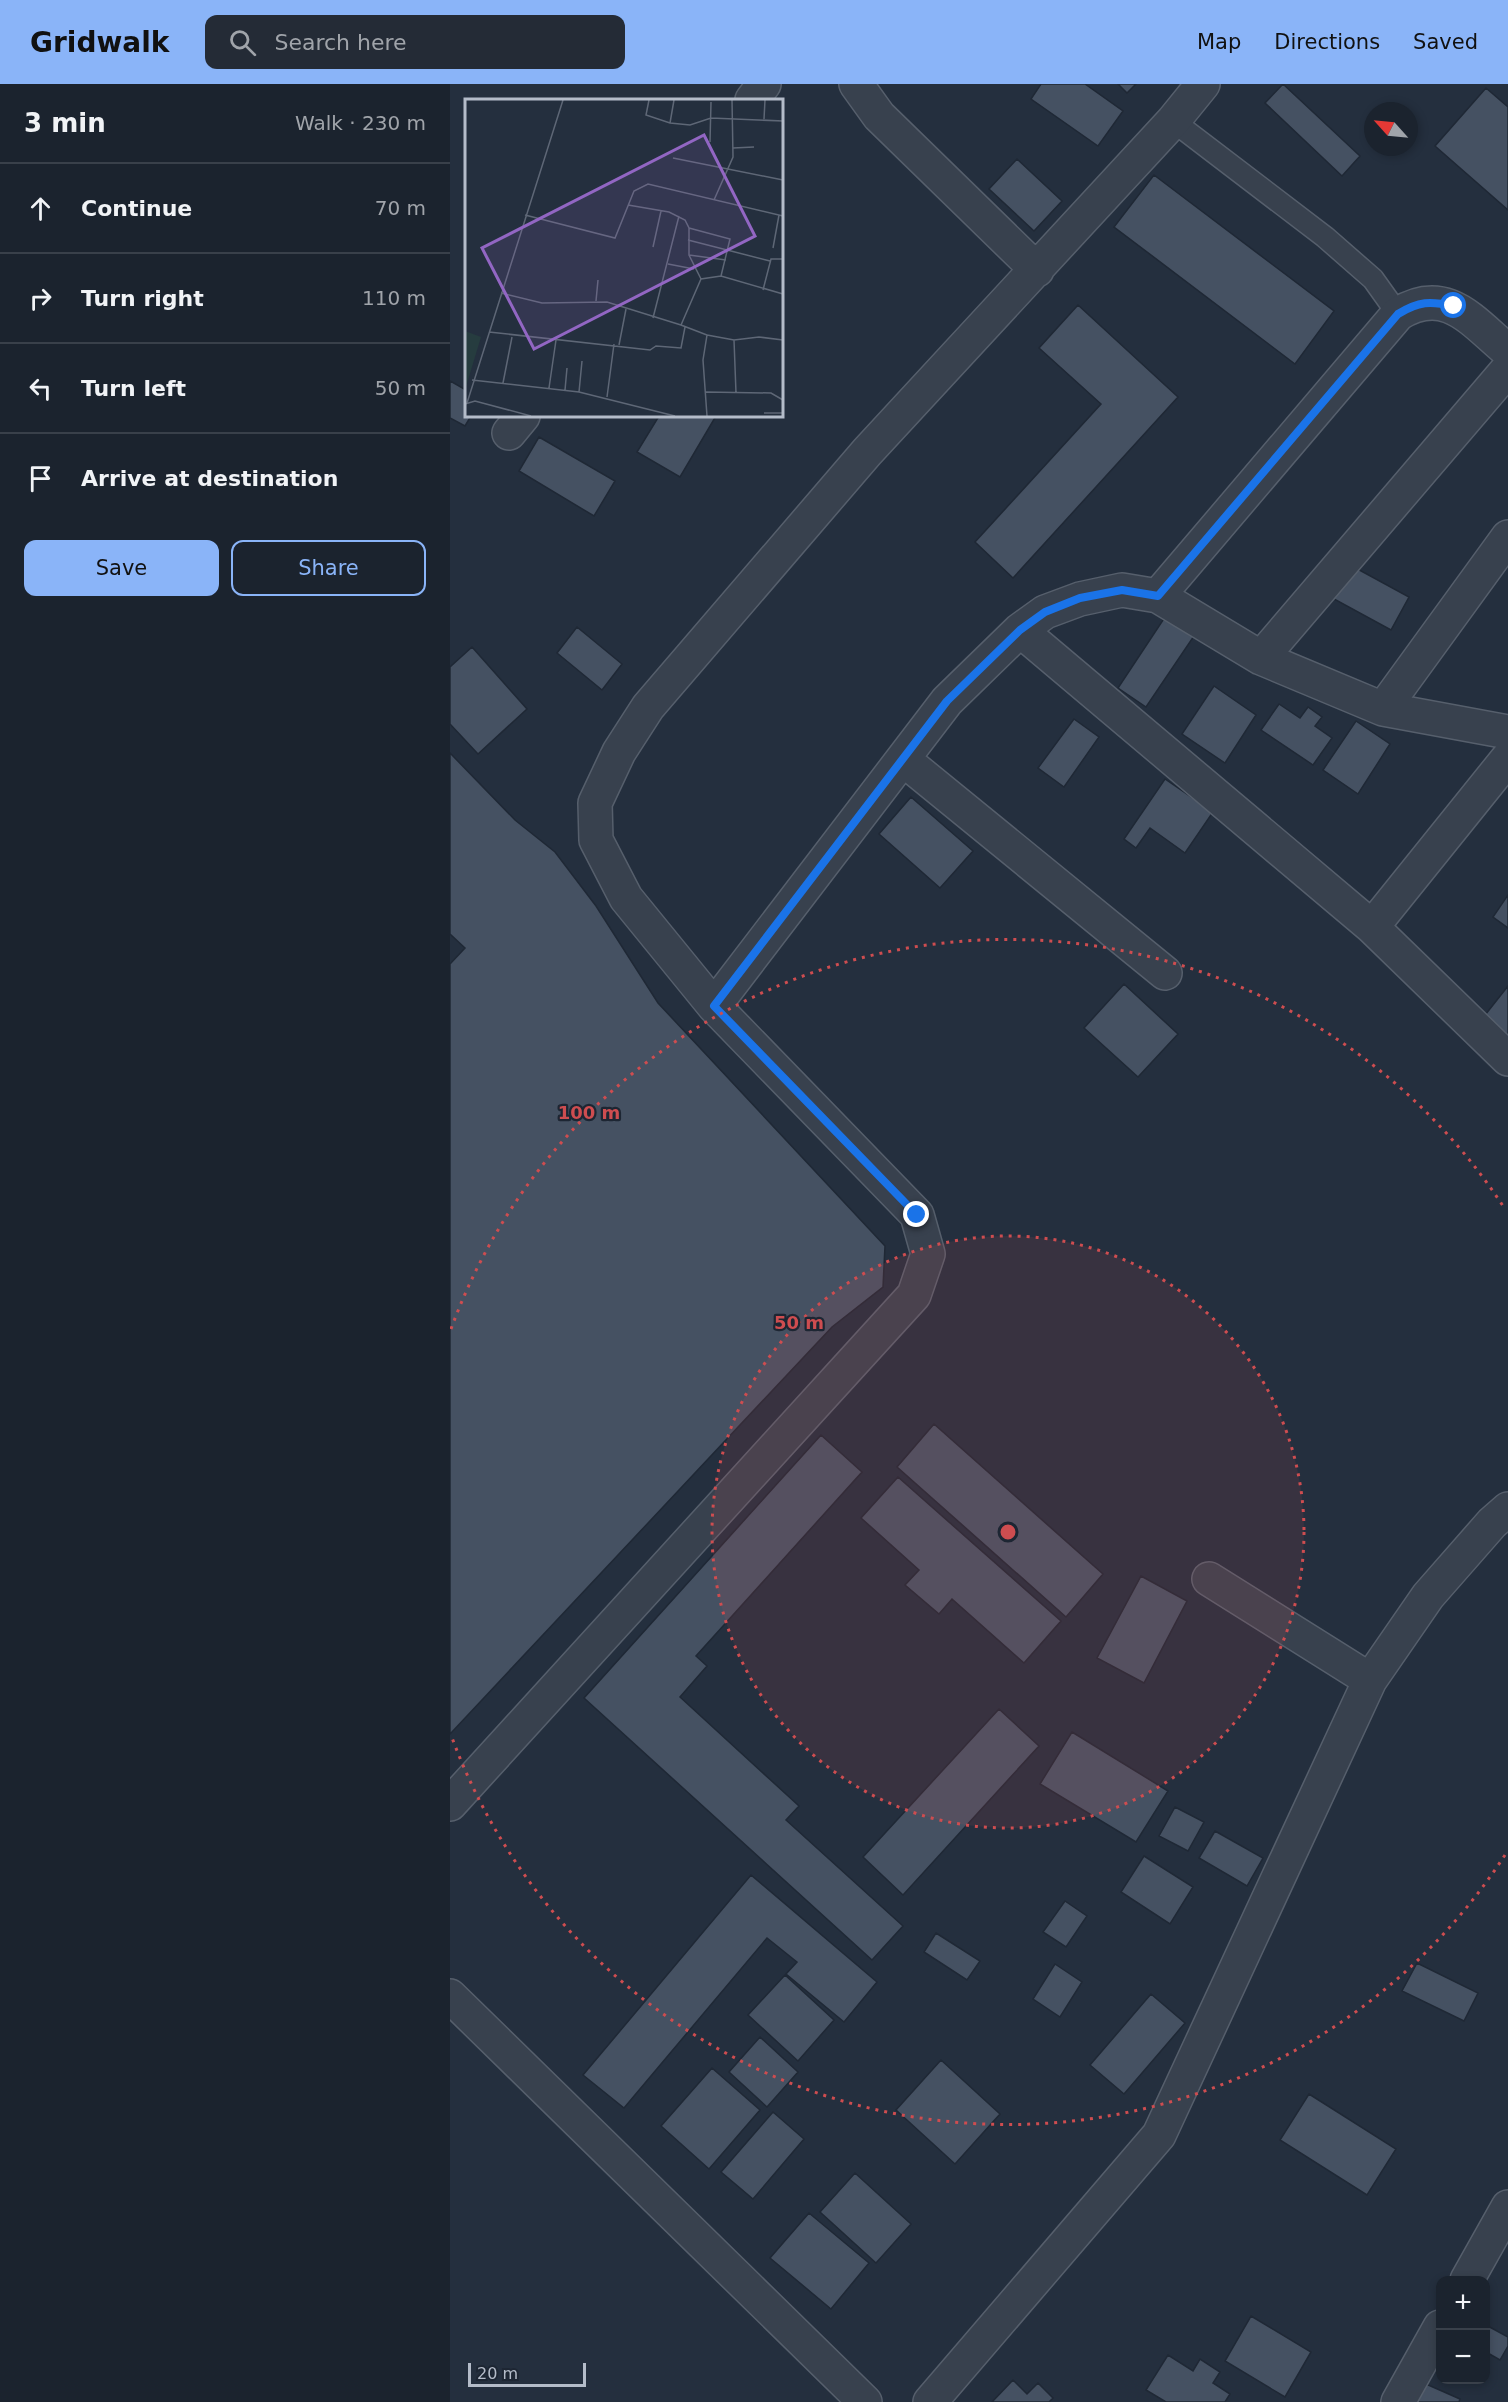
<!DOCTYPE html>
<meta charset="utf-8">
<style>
:root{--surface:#1b232e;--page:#242b36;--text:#f1f3f6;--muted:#a0a4aa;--line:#39404a;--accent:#8ab4f8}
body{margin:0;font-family:"DejaVu Sans",sans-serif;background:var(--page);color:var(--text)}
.controls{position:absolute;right:18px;bottom:18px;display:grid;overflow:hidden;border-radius:12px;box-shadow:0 3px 9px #0003}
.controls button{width:54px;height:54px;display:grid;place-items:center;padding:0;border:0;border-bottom:2px solid var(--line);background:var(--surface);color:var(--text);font:30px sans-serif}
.compass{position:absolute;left:914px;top:18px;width:54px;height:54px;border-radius:50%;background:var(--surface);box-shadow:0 3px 9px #0003;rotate:297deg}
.scale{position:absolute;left:18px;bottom:15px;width:118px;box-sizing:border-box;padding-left:6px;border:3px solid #b4bcc9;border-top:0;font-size:16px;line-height:21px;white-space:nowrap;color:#b4bcc9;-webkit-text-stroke:4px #1d2633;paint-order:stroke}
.stop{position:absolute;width:18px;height:18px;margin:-14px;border:4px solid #1a73e8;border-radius:50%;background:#fff}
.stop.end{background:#1a73e8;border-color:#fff;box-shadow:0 2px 6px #0008}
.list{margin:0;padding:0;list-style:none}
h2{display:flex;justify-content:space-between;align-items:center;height:78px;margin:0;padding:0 24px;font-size:26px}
h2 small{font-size:20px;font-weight:400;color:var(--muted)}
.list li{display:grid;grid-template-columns:39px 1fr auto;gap:18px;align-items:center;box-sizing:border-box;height:90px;padding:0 24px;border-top:2px solid var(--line)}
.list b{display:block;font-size:22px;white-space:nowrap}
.list em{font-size:20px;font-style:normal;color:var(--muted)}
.actions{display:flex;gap:12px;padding:18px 24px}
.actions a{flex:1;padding:14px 0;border:2px solid var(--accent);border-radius:12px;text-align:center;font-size:21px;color:var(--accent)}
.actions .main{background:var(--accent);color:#111}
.icon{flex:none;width:33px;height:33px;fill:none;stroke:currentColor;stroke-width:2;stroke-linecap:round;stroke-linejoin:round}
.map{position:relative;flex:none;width:1058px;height:2318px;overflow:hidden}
header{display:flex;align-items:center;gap:36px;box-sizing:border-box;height:84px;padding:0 30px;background:var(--accent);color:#111}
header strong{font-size:28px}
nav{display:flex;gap:33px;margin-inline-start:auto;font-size:21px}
.search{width:420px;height:54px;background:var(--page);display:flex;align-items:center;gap:15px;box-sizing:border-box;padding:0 21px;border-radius:12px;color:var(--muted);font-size:22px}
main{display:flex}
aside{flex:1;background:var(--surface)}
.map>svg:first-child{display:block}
.building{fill:#455162;stroke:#1f2835;stroke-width:1.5}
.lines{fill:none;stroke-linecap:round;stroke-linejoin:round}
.lane-casing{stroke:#565f6c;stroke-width:24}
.street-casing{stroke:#565f6c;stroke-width:36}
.lane{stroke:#38414e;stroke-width:21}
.street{stroke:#38414e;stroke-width:33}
.route{stroke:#1a73e8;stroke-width:8}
.ring{fill:none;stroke:#ce4d50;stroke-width:3;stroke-dasharray:3 6}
.inset-road{fill:none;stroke:#5e6776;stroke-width:1.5}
.view{fill:#9266c3;fill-opacity:0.15;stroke:#9266c3;stroke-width:3}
.inset-edge{fill:none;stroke:#b4bcc9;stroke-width:3}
.centre{fill:#ce4d50;stroke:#1d2633;stroke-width:3}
.ring-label{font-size:18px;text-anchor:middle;font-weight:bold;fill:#ce4d50;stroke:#1d2633;stroke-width:4.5;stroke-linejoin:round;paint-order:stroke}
</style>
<header>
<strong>Gridwalk</strong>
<div class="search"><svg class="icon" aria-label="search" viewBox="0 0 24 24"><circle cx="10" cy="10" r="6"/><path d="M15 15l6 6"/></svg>Search here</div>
<nav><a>Map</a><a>Directions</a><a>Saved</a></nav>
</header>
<main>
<aside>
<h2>3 min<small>Walk · 230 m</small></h2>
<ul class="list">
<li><svg class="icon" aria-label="ahead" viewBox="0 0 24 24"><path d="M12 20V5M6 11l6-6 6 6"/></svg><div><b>Continue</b></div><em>70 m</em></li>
<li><svg class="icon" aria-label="right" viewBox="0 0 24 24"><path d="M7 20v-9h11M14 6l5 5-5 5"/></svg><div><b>Turn right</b></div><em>110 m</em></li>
<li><svg class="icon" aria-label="left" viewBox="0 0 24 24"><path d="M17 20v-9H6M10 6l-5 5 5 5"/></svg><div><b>Turn left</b></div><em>50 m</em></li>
<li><svg class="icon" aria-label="arrive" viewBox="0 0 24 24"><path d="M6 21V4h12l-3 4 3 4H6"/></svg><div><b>Arrive at destination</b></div></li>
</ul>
<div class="actions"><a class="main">Save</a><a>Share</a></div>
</aside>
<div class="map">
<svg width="1058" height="2318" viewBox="0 0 1058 2318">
<rect width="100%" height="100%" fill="#242f3e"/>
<path class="building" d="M 591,0 L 635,0 L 673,27 L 648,62 L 581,15 Z
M 668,0 L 686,0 L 677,9 Z
M 833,0 L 910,72 L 892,92 L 815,19 Z
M 1036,4 L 1058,23 L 1058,126 L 985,62 Z
M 567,75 L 612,117 L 584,147 L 539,105 Z
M 704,91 L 884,227 L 845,280 L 664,143 Z
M 628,221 L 728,313 L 563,494 L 525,458 L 651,320 L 589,264 Z
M 0,297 L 16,306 L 16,332 L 21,332 L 15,342 L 0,334 Z
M 209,332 L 266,332 L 230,393 L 187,368 Z
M 89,353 L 165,397 L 144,432 L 69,387 Z
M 891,476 L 959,513 L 941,546 L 873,509 Z
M 715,533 L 744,552 L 696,623 L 668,604 Z
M 127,543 L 172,580 L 152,606 L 107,569 Z
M 22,563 L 77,625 L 28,670 L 0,640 L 0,583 Z
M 764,602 L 806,631 L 775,679 L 732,650 Z
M 829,620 L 850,634 L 858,623 L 872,633 L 865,642 L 882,654 L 863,681 L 811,646 Z
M 624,635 L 649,653 L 614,703 L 588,684 Z
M 906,637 L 940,660 L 908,710 L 873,686 Z
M 0,669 L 65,736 L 105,768 L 146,822 L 208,919 L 435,1162 L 433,1203 L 382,1243 L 0,1650 L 0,880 L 15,864 L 0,850 Z
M 715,695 L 763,728 L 735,769 L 700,744 L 686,764 L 674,755 Z
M 461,713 L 523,767 L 490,804 L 429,750 Z
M 1058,811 L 1058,844 L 1043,833 Z
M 674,900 L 728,950 L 688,993 L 634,944 Z
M 1058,902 L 1058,959 L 1028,940 Z
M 484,1340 L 653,1490 L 616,1533 L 447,1383 Z
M 371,1351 L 412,1388 L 246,1572 L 257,1582 L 230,1613 L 349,1722 L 336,1736 L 453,1842 L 422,1876 L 134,1614 Z
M 448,1393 L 611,1537 L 574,1579 L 502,1515 L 489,1530 L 455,1501 L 469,1486 L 411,1434 Z
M 691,1492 L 737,1517 L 694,1599 L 647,1574 Z
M 549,1625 L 589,1662 L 453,1811 L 413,1773 Z
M 622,1648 L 718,1707 L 686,1758 L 590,1700 Z
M 725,1723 L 754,1738 L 738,1767 L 709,1752 Z
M 765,1747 L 813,1774 L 797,1802 L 749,1774 Z
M 694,1772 L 743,1803 L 720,1840 L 671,1808 Z
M 301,1791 L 427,1898 L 394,1938 L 336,1890 L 347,1878 L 317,1854 L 174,2024 L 133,1991 Z
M 615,1817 L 637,1832 L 616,1863 L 593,1848 Z
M 486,1849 L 530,1877 L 517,1896 L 474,1868 Z
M 967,1879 L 1028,1909 L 1014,1937 L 952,1907 Z
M 605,1880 L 632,1898 L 610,1933 L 583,1915 Z
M 335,1891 L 384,1936 L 348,1977 L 298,1931 Z
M 701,1910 L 735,1939 L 674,2010 L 640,1981 Z
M 310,1953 L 348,1988 L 317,2023 L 279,1988 Z
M 491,1976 L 550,2030 L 505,2080 L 446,2026 Z
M 262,1984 L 310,2026 L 259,2085 L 211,2042 Z
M 859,2010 L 946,2065 L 917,2111 L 830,2056 Z
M 323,2028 L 354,2055 L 303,2115 L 271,2088 Z
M 405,2089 L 461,2140 L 426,2179 L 370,2128 Z
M 359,2129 L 419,2179 L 381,2225 L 320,2174 Z
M 801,2232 L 861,2268 L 835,2313 L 775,2277 Z
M 1036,2241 L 1058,2253 L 1058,2262 L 1050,2276 L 1036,2268 Z
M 718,2271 L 743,2287 L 750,2275 L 770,2288 L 763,2299 L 780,2310 L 775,2318 L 716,2318 L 696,2306 Z
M 563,2296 L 577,2310 L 588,2299 L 603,2314 L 599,2318 L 542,2318 Z
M 976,2300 L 1010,2315 L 1009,2318 L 967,2318 Z"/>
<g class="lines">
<defs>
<path id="lane" d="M 723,37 L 875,153 L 923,195 L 948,230"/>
<path id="street" d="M 406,0 L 429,32 L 587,186
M 302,16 L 314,0
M 59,349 L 73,332
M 708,512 L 948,230 C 996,200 1022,237 1058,267
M 570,546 L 922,843 L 1058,975
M 811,574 L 1058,285
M 933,625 L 1058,453
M 454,676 L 715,889
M 922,843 L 1058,674
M 264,922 L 497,617 L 570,546 L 595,528 L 630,515 L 672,506 L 708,512 L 811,574 L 933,625 L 1058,648
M 759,1495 L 920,1596
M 0,1720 L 464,1211 L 478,1170 L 467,1131 L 264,922 L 176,814 L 146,756 L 145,719 L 169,668 L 198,623 L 417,368 L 723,37 L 753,0
M 0,1912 L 415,2318
M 1017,2196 L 1058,2123
M 480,2318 L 709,2051 L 920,1596 L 978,1512 L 1042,1439 L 1058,1425
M 948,2318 L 990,2243"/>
</defs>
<use href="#lane" class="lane-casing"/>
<use href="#street" class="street-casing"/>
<use href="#lane" class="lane"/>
<use href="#street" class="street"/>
</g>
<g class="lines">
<path class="route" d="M 467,1131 L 264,922 L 497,617 L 570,546 L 595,528 L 630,514 L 672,506 L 708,512 L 948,230 C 969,217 980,217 1004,222"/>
</g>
<circle cx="558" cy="1448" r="296" fill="#ce4d50" fill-opacity=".12"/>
<g class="ring">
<circle cx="558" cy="1448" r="296"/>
<path d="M1055 1771A593 593 0 0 1 1 1651M1 1245A593 593 0 0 1 1055 1125"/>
</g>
<g transform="translate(15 15)">
<rect width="318" height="318" fill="#242f3e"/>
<path d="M 0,232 L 16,238 L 0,291 Z" fill="#263c3f"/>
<path class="inset-road" d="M 184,1 L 181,16 L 205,24 L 225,26 L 246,19 L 318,22M 299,20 L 300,1M 205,24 L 209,1M 245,43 L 246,3M 268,49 L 289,48M 208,59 L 318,81M 249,101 L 268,58 L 267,1M 163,106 L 204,113 L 220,121 L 224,129 L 224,156 L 236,180M 60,116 L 150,139 L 169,92 L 183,85 L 318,117M 224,129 L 265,140 L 256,177M 223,141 L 305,162M 188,148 L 196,112M 308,149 L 314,116M 224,156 L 261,161M 203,165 L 229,170M 298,191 L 306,160 L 318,160M 36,194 L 77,204 L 142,203 L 216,226M 131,202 L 133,181M 188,219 L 214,117M 24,233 L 185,251 L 191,247 L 216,249 L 220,228M 242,236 L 269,241 L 294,238 L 318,241M 269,241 L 271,294M 154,246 L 161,210M 7,281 L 114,293 L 210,317M 38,284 L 47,238M 84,289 L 91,241M 100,291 L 102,269M 114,293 L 117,262M 241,293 L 306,294 L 318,301M 142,298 L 149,245M 2,304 L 98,1M 0,305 L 10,302 L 66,317M 299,314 L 318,314M 242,317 L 238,261 L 242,236 L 216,226 L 236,180 L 256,177 L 318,195"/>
<path class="view" d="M 239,36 L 290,137 L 69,250 L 17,149 Z"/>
<rect width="318" height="318" class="inset-edge"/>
</g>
<circle cx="558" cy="1448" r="9" class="centre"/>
<g class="ring-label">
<text x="139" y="1035">100 m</text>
<text x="349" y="1245">50 m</text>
</g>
</svg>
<div class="controls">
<button>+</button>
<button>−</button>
</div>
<svg class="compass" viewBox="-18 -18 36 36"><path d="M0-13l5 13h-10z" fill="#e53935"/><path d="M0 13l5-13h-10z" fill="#a0a4aa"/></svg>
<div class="scale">20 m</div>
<div class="stop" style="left:1004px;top:222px"></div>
<div class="stop end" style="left:467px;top:1131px"></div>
</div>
</main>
